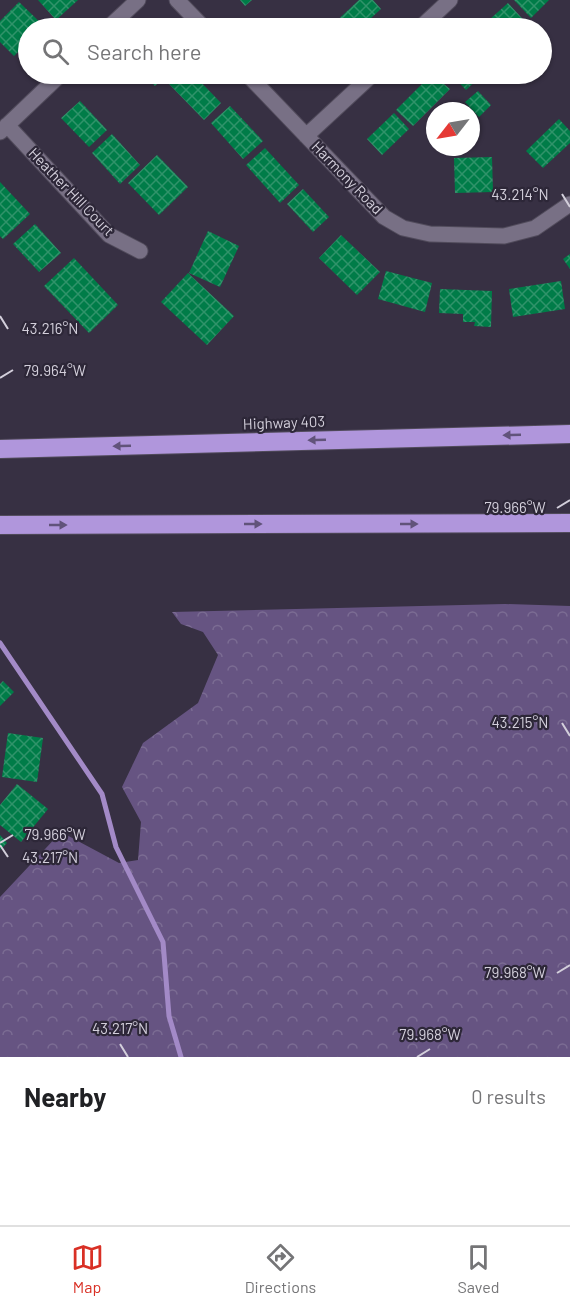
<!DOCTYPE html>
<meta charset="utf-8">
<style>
:root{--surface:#fff;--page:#f6f6f6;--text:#202124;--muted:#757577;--line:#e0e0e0;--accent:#d93025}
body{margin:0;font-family:Barlow,sans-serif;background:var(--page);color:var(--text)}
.compass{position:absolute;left:426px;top:102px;width:54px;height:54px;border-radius:50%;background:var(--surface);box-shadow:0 2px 4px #0004;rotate:239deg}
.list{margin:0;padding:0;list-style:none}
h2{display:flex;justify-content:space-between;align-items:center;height:78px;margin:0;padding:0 24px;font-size:26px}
h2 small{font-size:20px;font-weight:400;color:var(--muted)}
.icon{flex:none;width:33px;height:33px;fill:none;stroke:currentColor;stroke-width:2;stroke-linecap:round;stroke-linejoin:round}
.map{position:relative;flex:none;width:570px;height:1057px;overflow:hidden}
.search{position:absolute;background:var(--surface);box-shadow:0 2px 4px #0004;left:18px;right:18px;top:18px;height:66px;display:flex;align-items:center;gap:15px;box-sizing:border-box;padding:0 21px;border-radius:33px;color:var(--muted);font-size:22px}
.sheet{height:168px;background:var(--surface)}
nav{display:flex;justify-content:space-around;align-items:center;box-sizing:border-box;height:84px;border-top:2px solid var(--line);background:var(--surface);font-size:16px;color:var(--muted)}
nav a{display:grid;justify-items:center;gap:3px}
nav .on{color:var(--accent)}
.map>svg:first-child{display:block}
.forest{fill:url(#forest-crowns)}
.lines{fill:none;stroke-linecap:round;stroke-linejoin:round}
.stream{stroke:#a38ac7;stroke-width:5}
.building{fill:url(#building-cross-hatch)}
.minor-casing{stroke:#514b5b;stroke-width:17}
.highway-casing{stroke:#514b5b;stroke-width:20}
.minor{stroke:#787085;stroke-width:15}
.highway{stroke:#b096dc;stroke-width:18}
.oneway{fill:#61537a}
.ticks{fill:none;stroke:#d3cfdb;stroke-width:2}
.labels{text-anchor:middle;stroke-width:4.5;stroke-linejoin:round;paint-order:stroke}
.street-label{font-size:15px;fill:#d3cfdb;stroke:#2d2738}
.ticks-label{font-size:15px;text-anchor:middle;fill:#d3cfdb;stroke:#2d2738;stroke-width:4.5;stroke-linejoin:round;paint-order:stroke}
</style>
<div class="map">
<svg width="570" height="1057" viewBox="0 0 570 1057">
<defs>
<pattern id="forest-crowns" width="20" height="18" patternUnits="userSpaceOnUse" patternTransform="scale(1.5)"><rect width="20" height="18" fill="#665482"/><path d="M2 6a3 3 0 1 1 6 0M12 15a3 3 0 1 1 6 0" fill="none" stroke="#7b6c93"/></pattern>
<pattern id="building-cross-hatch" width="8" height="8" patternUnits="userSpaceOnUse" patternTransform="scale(1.5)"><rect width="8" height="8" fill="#007c48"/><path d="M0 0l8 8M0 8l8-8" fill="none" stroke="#30936a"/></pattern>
</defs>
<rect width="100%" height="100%" fill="#373043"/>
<path class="forest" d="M 505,604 L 570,606 L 570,1057 L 0,1057 L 0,897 L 61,832 L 119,863 L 138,860 L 141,822 L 122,787 L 143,743 L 198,703 L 218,655 L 203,632 L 181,624 L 172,612 Z"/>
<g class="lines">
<path class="stream" d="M 0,643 L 102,794 L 116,847 L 163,942 L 169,1016 L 181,1057"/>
</g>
<path class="building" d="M 38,0 L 78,0 L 56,20 Z
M 240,0 L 252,0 L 245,6 Z
M 359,0 L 373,0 L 381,9 L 360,28 L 329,28 Z
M 514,0 L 549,0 L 531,18 Z
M 19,2 L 44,26 L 28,28 L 28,42 L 14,56 L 0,42 L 0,21 Z
M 508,3 L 531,28 L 480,28 Z
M 143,74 L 168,74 L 155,86 Z
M 180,74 L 193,74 L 221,103 L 204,120 L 169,84 Z
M 432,74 L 450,89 L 413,126 L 396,110 Z
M 451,74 L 483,74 L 466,90 Z
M 478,91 L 491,105 L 479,117 L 465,102 Z
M 80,101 L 107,130 L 89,147 L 61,118 Z
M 230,106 L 263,141 L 243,159 L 211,123 Z
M 394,113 L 409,129 L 382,155 L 367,139 Z
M 559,119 L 570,131 L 570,143 L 543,168 L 526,151 Z
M 112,134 L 140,165 L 120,184 L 92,153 Z
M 265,148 L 299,185 L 280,203 L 246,165 Z
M 157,155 L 188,187 L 159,215 L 128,183 Z
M 492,157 L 493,192 L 455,193 L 454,158 Z
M 0,182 L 30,214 L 3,239 L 0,236 Z
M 303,189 L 329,217 L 313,232 L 287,204 Z
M 35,224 L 61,253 L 39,272 L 13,244 Z
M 208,231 L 239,246 L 220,287 L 189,273 Z
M 341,235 L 380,272 L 357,295 L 319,258 Z
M 570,254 L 570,269 L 563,259 Z
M 74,258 L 118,305 L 89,333 L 44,286 Z
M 386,271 L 432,283 L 425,312 L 378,299 Z
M 188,273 L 234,316 L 207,345 L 161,302 Z
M 561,281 L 565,309 L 513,317 L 509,289 Z
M 440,289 L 492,291 L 491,327 L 474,326 L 475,322 L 463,322 L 463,314 L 439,313 Z
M 3,681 L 14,692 L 0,706 L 0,684 Z
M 8,733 L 43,738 L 37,782 L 2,777 Z
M 17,784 L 48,809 L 21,842 L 0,825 L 0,805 Z
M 0,835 L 7,843 L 0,850 Z"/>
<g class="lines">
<defs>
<path id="minor" d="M 177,0 L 204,28
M 108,28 L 138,0
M 420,28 L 450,0
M 247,74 L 384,217 L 403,228 L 430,234 L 504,236 L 535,228 L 570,204
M 7,125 L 109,235 L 140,251
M 0,132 L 61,74
M 306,136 L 373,74"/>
<path id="highway" d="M 0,449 L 570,434
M 0,525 L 570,523"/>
</defs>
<use href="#minor" class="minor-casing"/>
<use href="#highway" class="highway-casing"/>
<use href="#minor" class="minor"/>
<use href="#highway" class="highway"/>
</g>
<defs><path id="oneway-solid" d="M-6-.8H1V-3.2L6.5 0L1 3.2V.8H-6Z" transform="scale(1.5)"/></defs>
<g class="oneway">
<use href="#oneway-solid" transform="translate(512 435) rotate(178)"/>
<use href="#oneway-solid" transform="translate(317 440) rotate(178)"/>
<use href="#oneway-solid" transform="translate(122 446) rotate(178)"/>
<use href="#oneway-solid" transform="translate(253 524)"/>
<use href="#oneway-solid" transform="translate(409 524)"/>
<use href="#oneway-solid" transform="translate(58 525)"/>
</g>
<path class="ticks" d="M 562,194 L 570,207M 0,316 L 8,329M 0,378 L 13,370M 557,508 L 570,500M 562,723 L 570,736M 0,843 L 13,835M 0,845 L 8,857M 557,973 L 570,965M 120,1044 L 128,1057M 417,1057 L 430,1049"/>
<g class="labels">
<g class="street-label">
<text transform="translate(347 178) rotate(46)" y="5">Harmony Road</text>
<text transform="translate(71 192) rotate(46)" y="5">Heather Hill Court</text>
<text transform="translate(284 423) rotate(-2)" y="5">Highway 403</text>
</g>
</g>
<g class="ticks-label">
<text x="520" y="200">43.214°N</text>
<text x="50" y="334">43.216°N</text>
<text x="55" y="376">79.964°W</text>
<text x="515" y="513">79.966°W</text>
<text x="520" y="728">43.215°N</text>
<text x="55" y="840">79.966°W</text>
<text x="50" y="863">43.217°N</text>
<text x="515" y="978">79.968°W</text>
<text x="120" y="1034">43.217°N</text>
<text x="430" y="1040">79.968°W</text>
</g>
</svg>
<svg class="compass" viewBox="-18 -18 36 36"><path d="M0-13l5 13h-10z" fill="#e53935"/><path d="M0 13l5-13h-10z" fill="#757577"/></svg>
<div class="search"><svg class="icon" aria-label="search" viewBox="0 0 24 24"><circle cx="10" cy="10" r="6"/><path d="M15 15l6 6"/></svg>Search here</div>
</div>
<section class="sheet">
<h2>Nearby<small>0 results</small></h2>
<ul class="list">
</ul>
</section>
<nav>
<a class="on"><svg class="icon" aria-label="map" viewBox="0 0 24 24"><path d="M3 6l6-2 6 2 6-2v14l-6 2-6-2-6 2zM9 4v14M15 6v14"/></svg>Map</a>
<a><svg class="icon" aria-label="directions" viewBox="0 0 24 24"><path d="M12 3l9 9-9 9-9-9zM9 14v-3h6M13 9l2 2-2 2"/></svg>Directions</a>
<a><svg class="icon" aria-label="saved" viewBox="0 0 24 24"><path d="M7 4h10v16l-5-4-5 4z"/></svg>Saved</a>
</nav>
